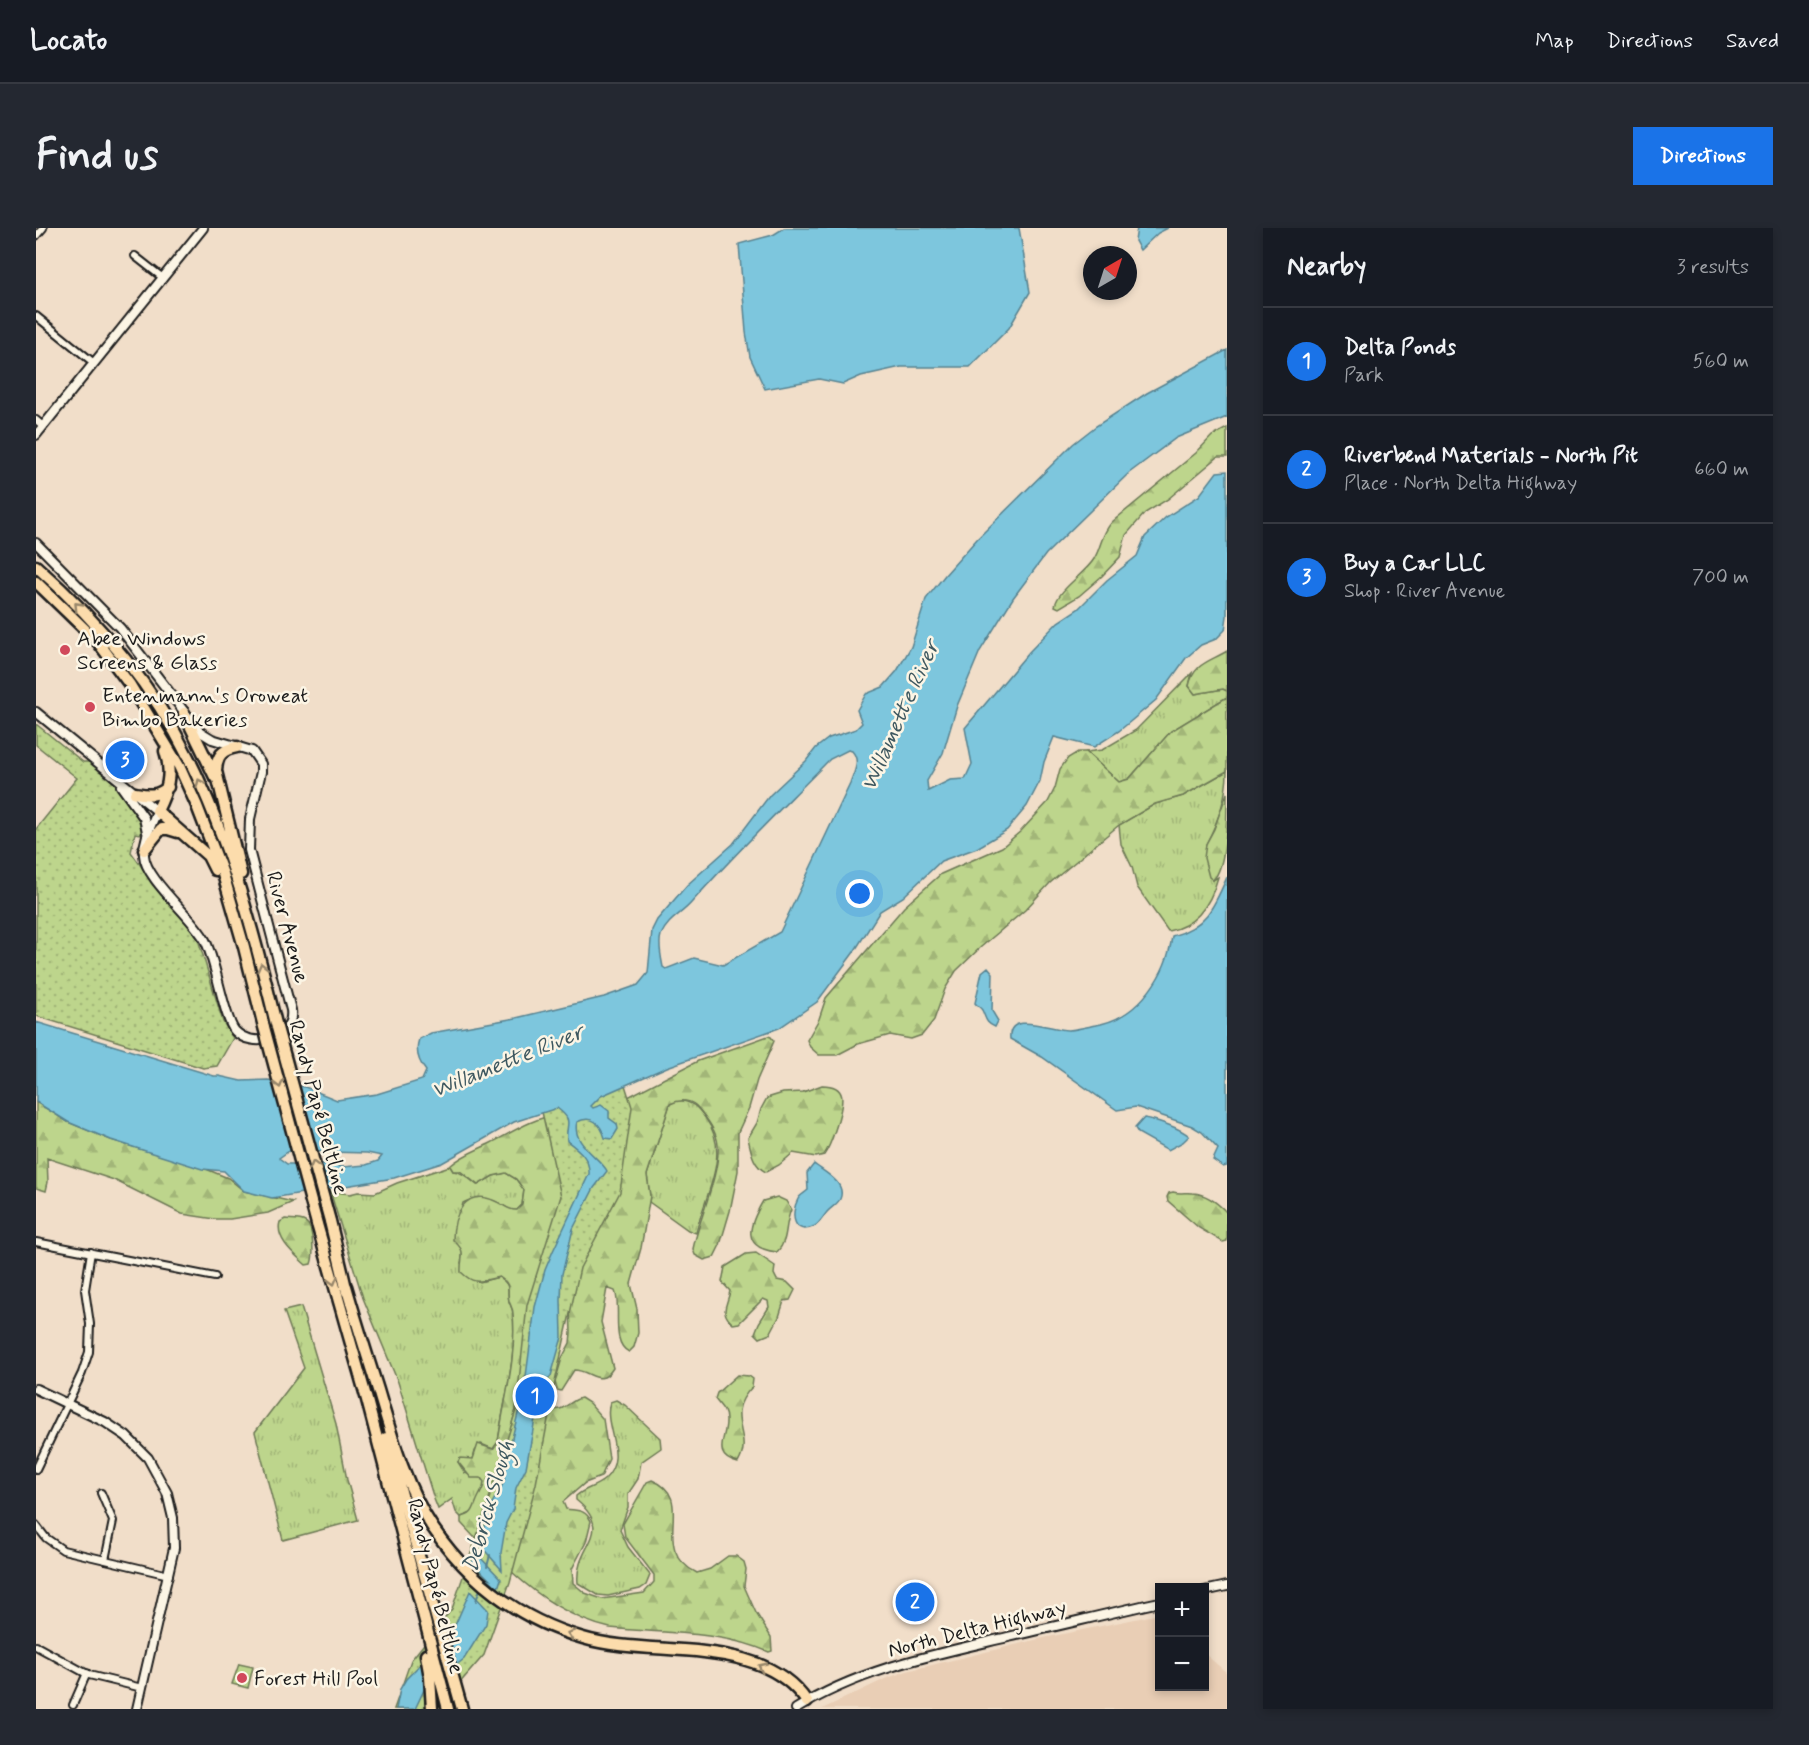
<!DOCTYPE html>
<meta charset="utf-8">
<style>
:root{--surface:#171b24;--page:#242831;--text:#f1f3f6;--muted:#9ea1a6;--line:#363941;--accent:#1a73e8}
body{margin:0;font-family:Mynerve,sans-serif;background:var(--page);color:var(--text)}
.controls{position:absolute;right:18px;bottom:18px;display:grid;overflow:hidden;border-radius:0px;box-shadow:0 3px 9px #0003}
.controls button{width:54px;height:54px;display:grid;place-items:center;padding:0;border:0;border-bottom:2px solid var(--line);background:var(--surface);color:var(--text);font:30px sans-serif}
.compass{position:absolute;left:1047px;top:18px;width:54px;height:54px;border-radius:50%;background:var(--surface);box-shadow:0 3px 9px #0003;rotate:39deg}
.you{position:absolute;left:824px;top:666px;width:21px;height:21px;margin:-15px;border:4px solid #fff;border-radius:50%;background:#1a73e8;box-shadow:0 0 0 9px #1a73e833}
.badge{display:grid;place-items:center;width:39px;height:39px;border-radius:50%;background:var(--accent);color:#fff;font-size:20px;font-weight:700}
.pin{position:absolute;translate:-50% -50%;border:3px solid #fff;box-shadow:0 2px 6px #0006}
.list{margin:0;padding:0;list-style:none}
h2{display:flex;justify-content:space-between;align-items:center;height:78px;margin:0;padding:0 24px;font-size:26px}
h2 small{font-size:20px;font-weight:400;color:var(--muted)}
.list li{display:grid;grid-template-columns:39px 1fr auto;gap:18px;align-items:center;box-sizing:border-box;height:108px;padding:0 24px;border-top:2px solid var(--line)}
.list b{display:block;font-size:22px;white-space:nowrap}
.list p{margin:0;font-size:20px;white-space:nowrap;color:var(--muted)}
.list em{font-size:20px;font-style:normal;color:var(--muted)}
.map{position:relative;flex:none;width:1191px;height:1481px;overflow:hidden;border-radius:0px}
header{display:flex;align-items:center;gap:36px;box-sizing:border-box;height:84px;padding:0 30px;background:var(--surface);border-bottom:2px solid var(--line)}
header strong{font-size:28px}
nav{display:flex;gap:33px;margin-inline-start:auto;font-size:21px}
.intro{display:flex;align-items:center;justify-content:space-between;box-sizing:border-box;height:144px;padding:0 36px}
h1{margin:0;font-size:42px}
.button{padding:15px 27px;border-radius:0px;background:var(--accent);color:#fff;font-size:21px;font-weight:700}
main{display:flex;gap:36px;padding:0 36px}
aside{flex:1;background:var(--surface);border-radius:0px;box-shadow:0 3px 9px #0003}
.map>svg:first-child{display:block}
.built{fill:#e9ceb5}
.grass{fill:url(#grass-tufts);stroke:#6c7854;stroke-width:1.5}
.forest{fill:url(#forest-firs);stroke:#6c7854;stroke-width:1.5}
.park{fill:url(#park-dots);stroke:#6c7854;stroke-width:1.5}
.garden{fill:#bdd58c;stroke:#6c7854;stroke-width:1.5}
.water{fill:#7dc6dd;stroke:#568290;stroke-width:1.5;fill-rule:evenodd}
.pier{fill:#f1dec9}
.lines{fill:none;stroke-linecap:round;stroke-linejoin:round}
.stream{stroke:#568290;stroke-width:2}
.minor-casing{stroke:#1c1c1c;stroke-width:10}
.tertiary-casing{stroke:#1c1c1c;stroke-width:12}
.motorway-casing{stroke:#1c1c1c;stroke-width:15}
.minor{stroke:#fcf5e5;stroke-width:6}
.tertiary{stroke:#fcf5e5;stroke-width:8}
.motorway{stroke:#fcdcac;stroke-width:10}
.motorway-bridge-casing{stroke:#1c1c1c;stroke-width:15;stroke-linecap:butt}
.motorway-bridge{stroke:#fcdcac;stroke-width:10}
.oneway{stroke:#97866b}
.poi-dot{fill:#d1495b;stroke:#fcf5e5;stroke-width:2}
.labels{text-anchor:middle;stroke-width:5;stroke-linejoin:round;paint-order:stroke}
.poi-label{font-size:21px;fill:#1c1c1c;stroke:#fcf5e5;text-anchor:start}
.street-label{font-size:21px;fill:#1c1c1c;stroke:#fcf5e5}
.water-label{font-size:22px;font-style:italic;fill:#3e5860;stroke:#fcf5e5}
</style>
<header>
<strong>Locato</strong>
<nav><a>Map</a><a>Directions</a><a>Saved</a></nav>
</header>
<div class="intro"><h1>Find us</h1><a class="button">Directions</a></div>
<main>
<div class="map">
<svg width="1191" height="1481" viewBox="0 0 1191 1481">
<defs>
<pattern id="grass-tufts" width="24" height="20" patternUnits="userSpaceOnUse" patternTransform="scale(1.5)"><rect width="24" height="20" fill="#bdd58c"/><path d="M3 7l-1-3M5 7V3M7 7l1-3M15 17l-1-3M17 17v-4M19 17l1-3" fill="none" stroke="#a2b678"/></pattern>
<pattern id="forest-firs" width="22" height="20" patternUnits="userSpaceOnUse" patternTransform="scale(1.5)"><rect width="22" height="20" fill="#bdd58c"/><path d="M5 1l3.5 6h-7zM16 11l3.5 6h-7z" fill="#a2b678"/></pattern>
<pattern id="park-dots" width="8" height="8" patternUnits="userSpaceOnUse" patternTransform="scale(1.5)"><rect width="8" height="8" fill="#bdd58c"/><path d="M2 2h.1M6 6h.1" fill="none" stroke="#a2b678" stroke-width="1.8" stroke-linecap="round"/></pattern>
</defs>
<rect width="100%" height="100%" fill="#f1dec9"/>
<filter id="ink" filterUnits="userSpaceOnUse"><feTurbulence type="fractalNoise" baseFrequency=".0167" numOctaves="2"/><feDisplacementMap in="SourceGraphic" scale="12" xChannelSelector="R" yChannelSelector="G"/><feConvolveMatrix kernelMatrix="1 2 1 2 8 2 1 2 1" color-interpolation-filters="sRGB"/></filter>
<g filter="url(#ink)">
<path class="built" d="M 1123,1386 L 1124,1458 L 1168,1458 L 1169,1426 L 1191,1445 L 1191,1481 L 786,1481 L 849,1451 L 871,1443 L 1003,1411 Z"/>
<path class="grass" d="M 1156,445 L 1153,458 L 1159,466 L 1187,461 L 1191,463 L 1191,469 L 1135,503 L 1093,551 L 1083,554 L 1050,524 L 1066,522 L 1100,502 Z
M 1191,543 C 1191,569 1183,592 1170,616 L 1177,652 L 1182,649 C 1175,675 1160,698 1132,703 L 1101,659 L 1096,639 L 1085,616 L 1083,597 L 1119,576 L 1147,568 Z
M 641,872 C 657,874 661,878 670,891 C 696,926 668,968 660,1005 L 652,1002 L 613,974 L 614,968 L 611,947 L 634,876 Z
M 414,938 L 417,943 C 428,944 434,952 441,957 L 457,948 L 470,945 L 480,951 L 488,962 L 486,977 L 481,982 L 476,983 C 460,972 445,965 427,975 L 418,1012 C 427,1020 428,1023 425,1035 L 444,1054 L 463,1049 C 477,1058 470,1061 473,1073 C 474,1077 477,1080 477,1086 C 481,1130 468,1171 462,1214 L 457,1221 L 445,1216 L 439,1223 L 437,1232 L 422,1234 L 429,1245 L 445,1250 L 449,1257 L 438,1284 L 425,1289 L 420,1284 L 416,1271 L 402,1281 L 398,1271 L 362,1154 L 327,1070 L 294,963 L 314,966 L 322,964 L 339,965 L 361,955 Z
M 265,1079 L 300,1196 L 311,1252 L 322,1292 L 247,1312 L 219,1204 L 268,1140 L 248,1083 Z
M 580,1172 L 589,1177 L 624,1210 L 625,1220 L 605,1234 L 602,1251 L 592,1266 L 592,1279 L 584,1302 L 592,1319 L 614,1347 L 610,1357 L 604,1361 L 572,1368 L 562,1367 L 542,1355 C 538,1317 581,1305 540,1272 L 540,1268 C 549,1260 560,1259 569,1251 C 593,1228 566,1199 574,1174 Z"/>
<path class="forest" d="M 1191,200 L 1191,229 L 1182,229 L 1132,271 L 1109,285 L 1090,307 L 1084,329 L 1066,348 L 1043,368 L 1023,380 L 1019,378 C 1022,361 1049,346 1058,331 C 1066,318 1064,308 1076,294 L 1160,225 L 1176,208 Z
M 1191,423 L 1191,463 L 1187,461 L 1159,466 L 1153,458 C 1158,435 1173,434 1191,423 Z
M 1191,469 L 1191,543 L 1147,568 L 1119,576 L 1083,597 L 1014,655 L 989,682 L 945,719 L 920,743 L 909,761 L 898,792 L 886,807 L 875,811 L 854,807 L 822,816 L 801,827 L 783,827 L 774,819 L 771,812 L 783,791 L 790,770 L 868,679 L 905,646 L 966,619 L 985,603 L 1012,574 L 1019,560 L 1024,541 L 1032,530 L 1042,524 L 1050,524 L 1083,554 L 1093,551 L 1135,503 Z
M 1191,565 C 1191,588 1191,638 1177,652 L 1173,649 L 1168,630 L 1170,616 L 1178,601 Z
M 732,808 L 735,809 L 738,813 L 721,852 L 713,880 L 702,904 L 702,943 L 694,983 L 684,1017 L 678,1029 L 668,1032 L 659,1027 L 657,1021 C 663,991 684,946 682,917 C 681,904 671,891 663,881 C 656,871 644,871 634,876 L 611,947 L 614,968 L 605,1020 L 595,1056 L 601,1081 L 602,1105 L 598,1119 L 593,1124 C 574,1115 586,1079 579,1063 L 571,1060 L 565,1094 L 577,1140 C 564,1161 555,1142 538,1142 L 525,1163 L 521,1162 L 519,1154 L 526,1130 L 534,1115 L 535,1105 L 534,1078 L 537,1064 L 588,871 L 662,833 Z
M 786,857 C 814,857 806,877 801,896 C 797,908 795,917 788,927 L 780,929 L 757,925 L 743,937 L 730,944 C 717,938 715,923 712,910 L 721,895 L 725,881 L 731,870 L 747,865 L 767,864 Z
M 0,874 L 32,894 L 75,912 L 170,941 L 192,950 L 208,963 L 257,974 L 232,985 L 194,991 L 179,991 L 146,986 L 78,952 L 11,930 L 12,954 L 10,963 L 0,960 Z
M 523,886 L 536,940 L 480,1182 L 444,1308 L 438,1309 L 425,1295 L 425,1289 C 439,1287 437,1279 443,1268 C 446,1262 448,1260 448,1254 L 445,1250 L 435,1250 L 422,1234 L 424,1230 L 437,1231 L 442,1216 L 457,1221 L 462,1214 C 468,1171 481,1130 477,1086 C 477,1080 474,1077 473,1073 C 470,1061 477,1058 463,1049 C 446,1052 440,1059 425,1044 C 424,1027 432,1025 417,1012 C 417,987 429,959 459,973 C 467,976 472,983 481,982 L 486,977 L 488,962 L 480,951 L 470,945 L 457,948 L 442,957 L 424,943 L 417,943 L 414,938 C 426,927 441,922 455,915 C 478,903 497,890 523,886 Z
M 1137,964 C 1144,966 1150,964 1157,965 C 1171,966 1182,975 1191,985 L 1191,1013 L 1187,1014 L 1163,1000 L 1132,973 L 1131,969 L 1133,965 Z
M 741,969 L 750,973 L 755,982 C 748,997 753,1012 741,1024 C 704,1020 713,997 727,973 Z
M 249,991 C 255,992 264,991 269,994 C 278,998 278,1028 275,1036 L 270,1037 C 258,1026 239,1011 244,994 Z
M 720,1025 L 739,1038 L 738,1046 L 741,1052 L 751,1054 L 759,1062 L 754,1072 L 748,1073 L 743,1089 L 734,1106 L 724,1110 L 719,1105 L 723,1095 L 733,1079 L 732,1073 L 727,1071 L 703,1095 L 697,1096 C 683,1083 691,1079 694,1063 L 686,1054 L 689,1039 L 710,1026 Z
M 701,1147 L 713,1148 L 717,1151 L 716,1159 C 686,1190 719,1207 702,1235 C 674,1228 691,1210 690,1192 C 690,1182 684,1178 679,1171 L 681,1165 Z
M 545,1170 L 553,1175 L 567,1191 L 573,1231 L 565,1249 L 549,1255 L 527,1274 L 530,1281 C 542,1283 549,1281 555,1293 L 550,1314 L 536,1341 L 537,1355 L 549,1365 L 566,1371 L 608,1365 L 618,1354 L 618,1347 L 589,1309 L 587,1296 L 611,1254 L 616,1252 C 663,1271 610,1319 661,1345 L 674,1341 L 692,1328 L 700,1328 L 708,1334 L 710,1341 L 708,1358 L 720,1385 L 735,1409 L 736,1423 L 733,1424 C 684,1402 627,1406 574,1400 C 538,1392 503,1369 476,1344 L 514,1180 C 527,1186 534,1172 545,1170 Z"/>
<path class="park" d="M 0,496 L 47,534 L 55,534 C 72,548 110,582 105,606 L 99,605 L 95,624 L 133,677 L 148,691 L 162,711 L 187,794 L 197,810 L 181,838 L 167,840 L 0,788 L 0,601 L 41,550 L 0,517 Z
M 589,857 L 596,879 L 584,964 L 544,1040 L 519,1154 L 500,1256 L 474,1354 L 448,1427 L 401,1481 L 358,1481 L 375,1432 L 416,1381 L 449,1284 L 480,1182 L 491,1077 L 525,968 L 506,884 Z"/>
<path class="garden" d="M 203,1436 L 217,1439 L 212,1460 L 196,1456 Z"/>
<path class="water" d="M 748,0 L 983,0 L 994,64 L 973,100 L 934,139 L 865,139 L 825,148 L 807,156 L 783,151 L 729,161 L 714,129 L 710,104 L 703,16 L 737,7 Z
M 1101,0 L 1132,0 L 1122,5 L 1104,22 L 1099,13 Z
M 1191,122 L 1191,189 L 1140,210 L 1093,245 L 1010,326 L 977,370 L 944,423 L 921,478 L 907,525 L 891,553 L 892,563 L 914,552 L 929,551 L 936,536 L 929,500 L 993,424 L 1022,394 L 1042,381 L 1071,352 L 1101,328 L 1109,309 L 1130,289 L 1163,268 L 1181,244 L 1191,243 L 1191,388 L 1189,402 L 1180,411 L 1165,417 L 1150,430 L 1120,472 L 1083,503 L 1058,519 L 1018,509 L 1008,534 L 1004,553 L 991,578 L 971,602 L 941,620 L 905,633 L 867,669 L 844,683 L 818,724 L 781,774 L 743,800 L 631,839 L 565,868 L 555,878 L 557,880 L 565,877 L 573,883 L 573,890 L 581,896 L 582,901 L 576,911 L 569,910 C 565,896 556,886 541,894 C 535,916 564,929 571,943 L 558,960 L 537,1001 L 526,1046 L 525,1072 L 526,1109 L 515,1148 L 502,1162 L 499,1191 L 490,1240 L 480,1260 L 477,1281 L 470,1295 L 465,1325 L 466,1342 L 444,1317 L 449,1301 L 450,1286 L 468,1254 L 472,1227 L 489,1156 L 499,1079 L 509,1042 L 517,1023 L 553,946 C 554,930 543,922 531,913 C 529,894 539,894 521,880 L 478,894 L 406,935 L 358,950 L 236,970 L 208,963 L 188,943 L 166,941 L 75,912 L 32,894 L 0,874 L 0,794 L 178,848 L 183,848 L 205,853 L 232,852 L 269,859 L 301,872 L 341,866 L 386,852 L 390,843 C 382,833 379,823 383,811 L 395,805 L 480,790 L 568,769 L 602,757 L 612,745 L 616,702 L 621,692 L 651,657 L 697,616 L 734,567 L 770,533 L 780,520 L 793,510 L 820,501 L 826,495 L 821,482 L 830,466 L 847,459 L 861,443 L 875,419 L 890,371 L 909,347 L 941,311 L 1037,216 L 1060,198 L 1111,165 ZM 812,522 L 816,523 C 825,533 818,544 814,556 L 744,704 L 687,737 L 658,730 L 630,741 L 627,739 C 625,729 622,716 625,707 C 632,691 646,686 656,674 C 700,624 748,578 794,531 ZM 253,923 L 331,925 L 346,928 L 342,933 L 330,937 L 306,939 L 290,936 L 251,936 L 243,930 Z
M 1191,649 L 1191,938 L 1187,939 L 1177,932 L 1182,921 L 1166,904 L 1156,898 L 1100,879 L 1081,882 L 1006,829 L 974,811 C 971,781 1018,803 1033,802 C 1043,801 1054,798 1065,796 C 1104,787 1131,746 1136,708 C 1170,699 1178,679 1191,649 Z
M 952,739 L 957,745 L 956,783 L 962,793 L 959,799 C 949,795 950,790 946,782 C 944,779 941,778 939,775 L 946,744 Z
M 1108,890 C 1121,892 1144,900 1153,908 L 1147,914 L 1132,922 L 1102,905 L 1099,900 Z
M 778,936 C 788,944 811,955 804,971 C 801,977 795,979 791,984 C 787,989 784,995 779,998 C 757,1009 754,986 762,971 C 764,967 769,965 772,962 L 771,945 Z
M 440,1325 L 465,1351 L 462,1360 L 436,1334 Z
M 434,1363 L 452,1382 L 450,1396 L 428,1431 L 388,1462 L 379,1481 L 360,1481 L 364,1461 L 370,1451 L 416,1404 Z"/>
<path class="pier" d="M 235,850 L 263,855 L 283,928 L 256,926 Z"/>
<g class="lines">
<path class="stream" d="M 451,1339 L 454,1327
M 440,1373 L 445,1358"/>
<defs>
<path id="minor" d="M 0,8 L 7,0
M 99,28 L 127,50
M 0,88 L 58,135
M 0,192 L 7,198
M 0,1014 L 179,1049
M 0,1241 L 46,1145 L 53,1124 L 54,1096 L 49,1062 L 55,1024
M 65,1265 L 77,1293 L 69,1332
M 0,1297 L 10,1310 L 27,1322 L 133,1347
M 0,1418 L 53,1447 L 106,1460
M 37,1477 L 51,1445"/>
<path id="tertiary" d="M 0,207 L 167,0
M 0,315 L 84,400 L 163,503 L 176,511 L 216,523 L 225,536 L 225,544 L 214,591 L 213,622 L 255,782 C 259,810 217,822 199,803 C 188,791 180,733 169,712 C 156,688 109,651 108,627 C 107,612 116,596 121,583 L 0,484
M 85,558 L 108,590 L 111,604
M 0,1161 L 69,1194 L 90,1208 L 112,1230 L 131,1265 L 137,1290 L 138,1320 L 101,1481
M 1168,1363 L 1191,1358
M 760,1481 C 824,1441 900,1426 972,1409 C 1022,1398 1073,1385 1124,1374"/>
<path id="motorway" d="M 0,338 C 61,392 116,456 152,529 C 194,613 218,705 240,796
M 0,354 L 62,414 L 94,457 L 143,538 L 161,578 L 187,646 L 208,719 L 228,799
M 148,485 L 179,549
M 201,519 C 186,522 181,527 180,543 L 205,646
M 129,523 C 137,546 131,563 121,583 L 172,628 L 179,642
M 99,565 C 112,567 121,569 132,559
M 108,622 L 125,601 L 132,601 L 142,604
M 294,993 L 311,1064
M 281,996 L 331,1172 L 412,1481
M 310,1058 C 320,1093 331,1127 342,1162 C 356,1209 370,1260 397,1300 C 434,1354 485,1392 547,1410 C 617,1431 725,1405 771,1474
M 350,1210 L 426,1481
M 390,1427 L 394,1449 L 396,1481"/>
</defs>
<use href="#minor" class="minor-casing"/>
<use href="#tertiary" class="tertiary-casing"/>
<use href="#motorway" class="motorway-casing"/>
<use href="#minor" class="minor"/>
<use href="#tertiary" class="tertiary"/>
<use href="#motorway" class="motorway"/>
<defs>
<path id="motorway-bridge" d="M 240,796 L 294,993
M 228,799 L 281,996"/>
</defs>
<use href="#motorway-bridge" class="motorway-bridge-casing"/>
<use href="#motorway-bridge" class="motorway-bridge"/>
</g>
<defs><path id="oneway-chevron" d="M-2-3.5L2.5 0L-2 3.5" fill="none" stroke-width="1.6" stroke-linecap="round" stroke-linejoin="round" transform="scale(1.5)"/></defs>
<g class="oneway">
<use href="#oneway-chevron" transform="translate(42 378) rotate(-134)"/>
<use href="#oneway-chevron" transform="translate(164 555) rotate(-114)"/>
<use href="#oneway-chevron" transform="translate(226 739) rotate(-104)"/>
<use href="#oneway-chevron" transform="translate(243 856) rotate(75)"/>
<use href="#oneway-chevron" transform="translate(278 937) rotate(-105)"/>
<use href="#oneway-chevron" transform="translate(297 1053) rotate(74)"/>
<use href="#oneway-chevron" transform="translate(535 1406) rotate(-161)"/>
<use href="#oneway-chevron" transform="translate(726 1439) rotate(-154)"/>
</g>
</g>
<g class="poi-dot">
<circle cx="29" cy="422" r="6"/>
<circle cx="54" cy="479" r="6"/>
<circle cx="206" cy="1450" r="6"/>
</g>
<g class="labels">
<g class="poi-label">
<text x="41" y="417">Abee Windows<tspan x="41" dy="24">Screens &amp; Glass</tspan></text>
<text x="66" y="474">Entenmann's Oroweat<tspan x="66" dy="24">Bimbo Bakeries</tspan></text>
<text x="218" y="1457">Forest Hill Pool</text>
</g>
<g class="street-label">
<text transform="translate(252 699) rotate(75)" y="7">River Avenue</text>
<text transform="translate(283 879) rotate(75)" y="7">Randy Papé Beltline</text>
<text transform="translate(400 1358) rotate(76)" y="7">Randy Papé Beltline</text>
<text transform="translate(941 1400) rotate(-14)" y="7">North Delta Highway</text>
</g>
<g class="water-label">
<text transform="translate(863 487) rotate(-66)" y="8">Willamette River</text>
<text transform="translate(471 832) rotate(-22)" y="8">Willamette River</text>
<text transform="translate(451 1278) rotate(-74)" y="8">Debrick Slough</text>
</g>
</g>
</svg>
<div class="controls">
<button>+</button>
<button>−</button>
</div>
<svg class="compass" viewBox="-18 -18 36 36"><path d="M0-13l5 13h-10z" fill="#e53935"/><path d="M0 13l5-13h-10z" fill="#9ea1a6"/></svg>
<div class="you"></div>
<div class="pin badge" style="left:499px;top:1168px">1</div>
<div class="pin badge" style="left:879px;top:1374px">2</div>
<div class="pin badge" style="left:89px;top:532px">3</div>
</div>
<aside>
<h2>Nearby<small>3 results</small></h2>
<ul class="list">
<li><span class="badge">1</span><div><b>Delta Ponds</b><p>Park</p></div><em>560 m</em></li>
<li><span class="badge">2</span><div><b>Riverbend Materials - North Pit</b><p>Place · North Delta Highway</p></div><em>660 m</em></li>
<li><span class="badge">3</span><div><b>Buy a Car LLC</b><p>Shop · River Avenue</p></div><em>700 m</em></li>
</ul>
</aside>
</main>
